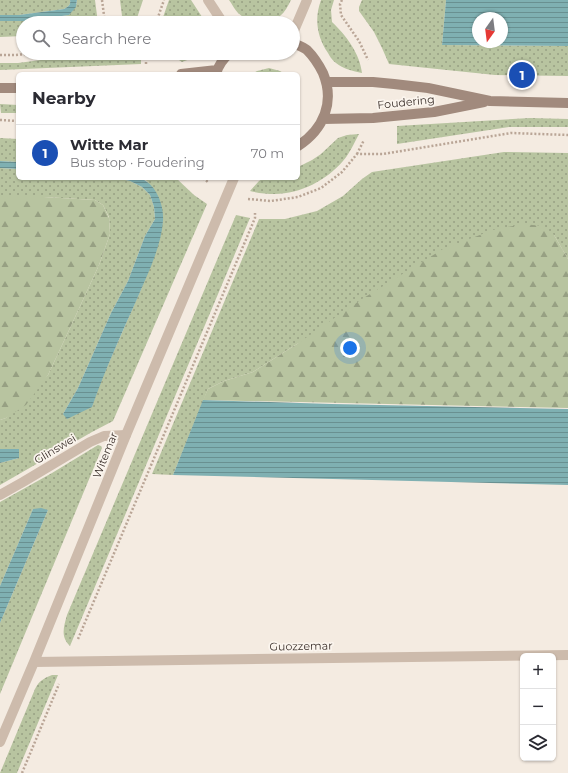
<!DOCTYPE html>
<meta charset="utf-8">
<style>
:root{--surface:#fff;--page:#f7f7f7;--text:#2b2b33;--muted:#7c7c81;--line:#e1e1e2;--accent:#1f5a5e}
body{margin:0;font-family:Montserrat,sans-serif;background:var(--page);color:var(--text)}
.controls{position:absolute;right:12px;bottom:12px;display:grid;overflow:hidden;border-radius:6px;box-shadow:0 1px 3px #0004}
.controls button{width:36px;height:36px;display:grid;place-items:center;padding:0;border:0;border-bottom:1px solid var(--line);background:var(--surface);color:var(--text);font:20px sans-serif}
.compass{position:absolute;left:472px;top:12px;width:36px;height:36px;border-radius:50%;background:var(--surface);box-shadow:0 1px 3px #0004;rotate:194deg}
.you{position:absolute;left:350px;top:348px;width:14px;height:14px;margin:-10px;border:3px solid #fff;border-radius:50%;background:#1a73e8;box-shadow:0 0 0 6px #1a73e833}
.badge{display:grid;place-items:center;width:26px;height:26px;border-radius:50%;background:var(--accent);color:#fff;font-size:13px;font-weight:700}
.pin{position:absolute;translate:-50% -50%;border:2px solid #fff;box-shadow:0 1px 4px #0006}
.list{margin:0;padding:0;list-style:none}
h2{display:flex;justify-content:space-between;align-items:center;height:52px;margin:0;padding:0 16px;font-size:17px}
h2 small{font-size:13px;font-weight:400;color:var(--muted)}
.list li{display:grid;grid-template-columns:26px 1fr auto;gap:12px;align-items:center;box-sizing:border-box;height:56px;padding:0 16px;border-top:1px solid var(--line)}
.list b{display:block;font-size:15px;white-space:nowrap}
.list p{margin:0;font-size:13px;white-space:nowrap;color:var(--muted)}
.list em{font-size:13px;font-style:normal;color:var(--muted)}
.icon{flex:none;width:22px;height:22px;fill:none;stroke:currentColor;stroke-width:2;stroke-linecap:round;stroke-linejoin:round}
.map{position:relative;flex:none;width:568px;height:773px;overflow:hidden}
.search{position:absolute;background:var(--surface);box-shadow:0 1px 3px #0004;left:16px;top:16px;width:284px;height:44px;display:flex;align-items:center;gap:10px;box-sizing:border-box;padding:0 14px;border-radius:22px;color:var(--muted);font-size:15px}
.panel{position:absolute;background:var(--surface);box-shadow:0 1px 3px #0004;left:16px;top:72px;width:284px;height:108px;border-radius:6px}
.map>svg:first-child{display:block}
.grass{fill:url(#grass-dots)}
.forest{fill:url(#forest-firs)}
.water{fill:url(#water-rules);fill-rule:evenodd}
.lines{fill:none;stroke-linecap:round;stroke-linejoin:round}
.path{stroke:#b9a596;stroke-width:2.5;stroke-dasharray:2 2;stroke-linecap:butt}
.lane{stroke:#cdbbac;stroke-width:10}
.street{stroke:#cdbbac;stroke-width:10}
.secondary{stroke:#a18a7d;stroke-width:10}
.labels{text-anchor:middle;stroke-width:3.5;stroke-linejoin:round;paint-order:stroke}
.street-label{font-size:11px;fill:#3b302b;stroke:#fbf5ee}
</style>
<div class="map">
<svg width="568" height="773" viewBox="0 0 568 773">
<defs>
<pattern id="grass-dots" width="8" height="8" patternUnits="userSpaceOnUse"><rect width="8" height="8" fill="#b8c4a0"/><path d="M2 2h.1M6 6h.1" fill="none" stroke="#97a083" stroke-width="1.8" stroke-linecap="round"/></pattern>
<pattern id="forest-firs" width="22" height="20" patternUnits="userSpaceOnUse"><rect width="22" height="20" fill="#b8c4a0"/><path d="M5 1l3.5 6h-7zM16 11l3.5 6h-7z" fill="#97a083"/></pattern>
<pattern id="water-rules" width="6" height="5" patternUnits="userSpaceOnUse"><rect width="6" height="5" fill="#7fb0b2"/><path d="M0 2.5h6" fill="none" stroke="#699091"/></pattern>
</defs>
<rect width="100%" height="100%" fill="#f4ebe1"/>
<path class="grass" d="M 0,0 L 70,0 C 71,5 68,7 64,9 L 19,15 L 0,15 Z
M 77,0 L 95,0 L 98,23 L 23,23 L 23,36 L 0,37 L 0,21 L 27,21 L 69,15 L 77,3 Z
M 120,0 L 143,0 L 136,21 L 128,21 L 122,16 Z
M 169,0 L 191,0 L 206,23 L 161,23 Z
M 229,0 L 291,0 C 288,6 285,12 280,16 C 267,25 250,24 238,13 C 235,10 232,4 229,0 Z
M 321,0 L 334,0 L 331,10 L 332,22 C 346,35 360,54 362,73 C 353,71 343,69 336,63 C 333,61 330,57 328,53 C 317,37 314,19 321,0 Z
M 362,0 L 446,0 L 442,45 L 568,46 L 568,76 L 495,75 L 389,64 L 382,48 L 374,32 L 359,11 L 359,7 Z
M 94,53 L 141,53 L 141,64 L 0,70 L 0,63 L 18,63 Z
M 181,53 L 204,53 L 198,56 L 182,62 L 179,60 L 179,58 Z
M 269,68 L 280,71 L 285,74 L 252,74 L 257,71 Z
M 0,104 L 18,105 L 18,113 L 1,113 Z
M 530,118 L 568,119 L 568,127 L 509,127 L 397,144 L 397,126 Z
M 359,134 C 354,143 350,153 343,161 C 327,180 300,194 275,194 C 266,194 258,193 250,191 L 259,181 L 264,178 L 298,178 L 298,167 L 312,160 L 321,154 L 338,138 L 347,135 Z
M 0,138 L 18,139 L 18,162 L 0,161 Z
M 504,152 L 568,153 L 568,259 L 554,235 L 297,344 L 253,372 L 224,381 L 208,389 L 173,475 L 152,474 L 259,219 L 285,219 L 317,211 L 343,196 L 362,179 L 372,172 Z
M 0,168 L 18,169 L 18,178 L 116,178 L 130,181 L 142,187 L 150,195 L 154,207 L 155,219 L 145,236 L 128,281 L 111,313 L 78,388 L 63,414 L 92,406 L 100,383 L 142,287 L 163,221 L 147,181 L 141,178 L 176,178 L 194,195 L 207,204 L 113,421 L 92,432 L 0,485 L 0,463 L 19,458 L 19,449 L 0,449 L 0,420 L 6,418 L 48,375 L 70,328 L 99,265 L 110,234 L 109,217 L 103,205 L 95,200 L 44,197 L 0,197 Z
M 236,215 L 250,218 L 70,646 C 60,637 64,626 67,615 Z
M 98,445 L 101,446 L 102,448 L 0,694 L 0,623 L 48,510 L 33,509 L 0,586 L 0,502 L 52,473 Z
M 52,675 L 58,675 L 17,773 L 0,773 L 35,689 C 39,681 44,678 52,675 Z"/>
<path class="forest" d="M 0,197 L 44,197 L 95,200 L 103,205 L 109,218 L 110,234 L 99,265 L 70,328 L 48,375 L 26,405 L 6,418 L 0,420 Z
M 523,224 L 543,226 L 554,235 L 568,259 L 568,408 L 203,400 L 208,389 L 224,381 L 253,372 L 297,344 L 362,299 L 443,249 L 493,230 Z"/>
<path class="water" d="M 70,0 L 77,0 L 76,7 L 69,15 L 27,21 L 0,21 L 0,15 L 19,15 L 64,9 C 68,7 71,5 70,0 Z
M 446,0 L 568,0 L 568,46 L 442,45 ZM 478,18 L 502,18 L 502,42 L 478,42 Z
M 0,161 L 18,162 L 18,169 L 0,168 Z
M 116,178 C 125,178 138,175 146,181 C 158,189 164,207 163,221 C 161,248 147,275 137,299 C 121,335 105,370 92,407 L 67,419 L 63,414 L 78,388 L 111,313 L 128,281 L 145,236 L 155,219 L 154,207 L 150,195 L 142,187 L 130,181 Z
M 203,400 L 332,404 L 568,409 L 568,485 L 173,475 Z
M 0,449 L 19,449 L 19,458 L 0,463 Z
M 41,508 L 48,510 L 0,623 L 0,586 L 33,509 Z"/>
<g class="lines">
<path class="path" d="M 102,0 L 105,23
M 342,0 L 340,4 L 341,15 L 359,41 L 368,60
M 156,23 L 164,0
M 0,55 L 16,55 L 36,53
M 146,64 L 146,53
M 0,120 L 18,121
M 357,154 L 364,140
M 203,178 L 209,183
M 248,199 L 271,201 L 298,197 L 321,188 L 342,172 L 357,154 L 383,154 L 511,133 L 568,135
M 78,639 L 255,218 L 255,213
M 22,773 L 59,684"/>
<path class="lane" d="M 0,495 L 23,482 L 90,442 L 104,436 L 126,435"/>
<path class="street" d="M 208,0 L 223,23
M 293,33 L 307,0
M 34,662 L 568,655
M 0,742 L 34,662 L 126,435 L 234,178"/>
<path class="secondary" d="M 293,43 C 297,45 303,47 307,50 C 314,57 319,65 323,73 C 335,102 324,129 298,146
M 181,74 L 217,70
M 216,74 C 218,66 224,58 230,53
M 326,82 L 373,82 L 394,84 L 428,88 L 490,101 L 568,103
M 0,88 L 18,88
M 323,119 L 373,118 L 434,112 L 484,102"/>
</g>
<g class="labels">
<g class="street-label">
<text transform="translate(406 102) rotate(-6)" y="4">Foudering</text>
<text transform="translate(55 449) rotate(-31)" y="4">Glinswei</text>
<text transform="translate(105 455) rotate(-68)" y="4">Witemar</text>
<text transform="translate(301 646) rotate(-1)" y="4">Guozzemar</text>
</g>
</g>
</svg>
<div class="controls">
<button>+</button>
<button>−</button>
<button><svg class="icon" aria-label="layers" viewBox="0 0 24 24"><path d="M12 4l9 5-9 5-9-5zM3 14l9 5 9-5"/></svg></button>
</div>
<svg class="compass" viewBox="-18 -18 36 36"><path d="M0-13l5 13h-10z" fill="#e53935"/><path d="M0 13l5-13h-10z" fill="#7c7c81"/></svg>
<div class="you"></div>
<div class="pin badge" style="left:522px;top:75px;background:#1a4fb4">1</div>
<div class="search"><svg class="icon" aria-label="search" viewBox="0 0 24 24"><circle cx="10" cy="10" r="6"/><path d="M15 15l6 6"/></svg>Search here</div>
<section class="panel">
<h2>Nearby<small></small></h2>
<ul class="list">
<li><span class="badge" style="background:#1a4fb4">1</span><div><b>Witte Mar</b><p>Bus stop · Foudering</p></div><em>70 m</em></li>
</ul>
</section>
</div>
